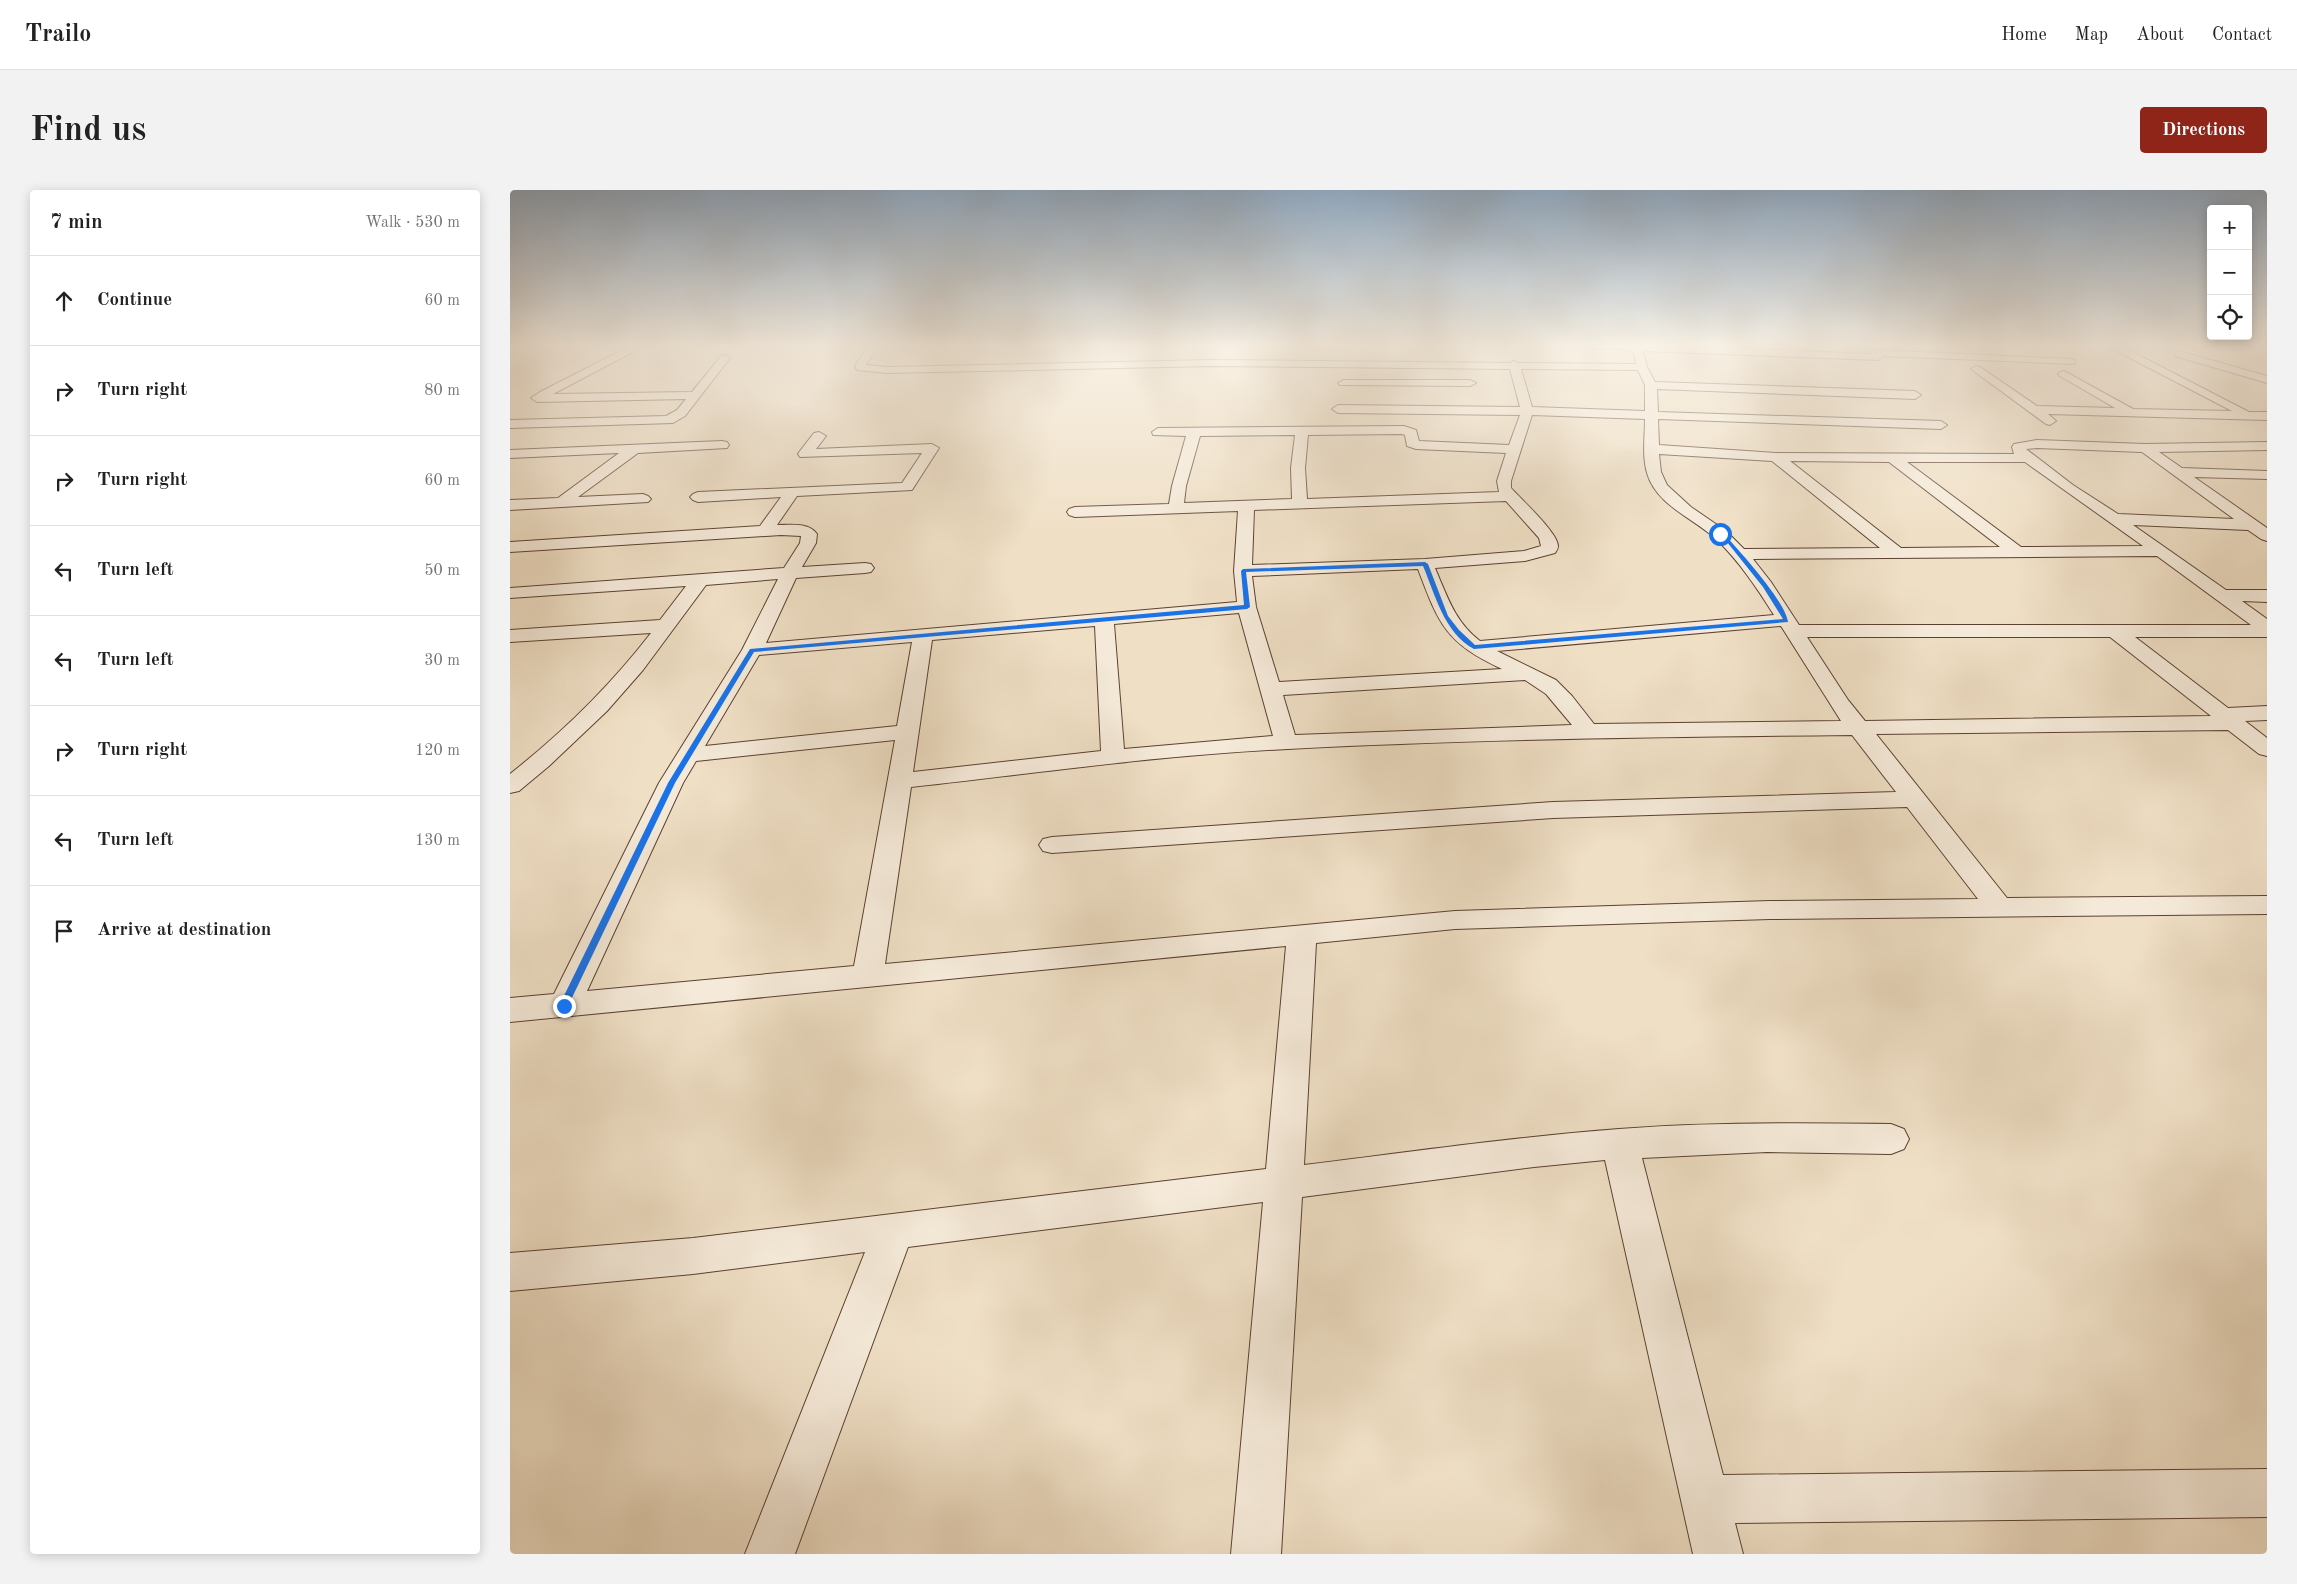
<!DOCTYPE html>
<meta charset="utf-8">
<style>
:root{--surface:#fff;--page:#f2f2f2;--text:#222;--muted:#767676;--line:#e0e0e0;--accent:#8f2418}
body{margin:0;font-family:"Old Standard TT",serif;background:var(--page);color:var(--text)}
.controls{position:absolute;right:15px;top:15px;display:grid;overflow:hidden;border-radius:5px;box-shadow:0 2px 12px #0003}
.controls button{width:45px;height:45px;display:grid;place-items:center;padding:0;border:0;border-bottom:1px solid var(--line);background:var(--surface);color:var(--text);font:25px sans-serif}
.stop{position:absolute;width:15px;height:15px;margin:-11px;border:4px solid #1a73e8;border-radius:50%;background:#fff}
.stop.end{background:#1a73e8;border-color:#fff;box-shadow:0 1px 5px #0008}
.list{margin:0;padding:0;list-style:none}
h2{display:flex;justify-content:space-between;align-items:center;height:65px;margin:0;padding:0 20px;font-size:21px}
h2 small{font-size:16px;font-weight:400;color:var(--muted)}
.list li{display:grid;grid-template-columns:32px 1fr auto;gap:15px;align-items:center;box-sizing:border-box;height:90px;padding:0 20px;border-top:1px solid var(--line)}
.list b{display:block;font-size:19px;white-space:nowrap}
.list em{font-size:16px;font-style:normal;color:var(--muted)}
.icon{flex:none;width:28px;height:28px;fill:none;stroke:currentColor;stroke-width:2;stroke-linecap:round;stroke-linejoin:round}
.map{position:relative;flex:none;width:1757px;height:1364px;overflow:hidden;border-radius:5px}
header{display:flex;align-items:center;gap:30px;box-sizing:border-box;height:70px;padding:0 25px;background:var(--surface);border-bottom:1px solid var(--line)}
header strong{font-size:24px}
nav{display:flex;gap:28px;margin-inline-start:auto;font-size:18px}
.intro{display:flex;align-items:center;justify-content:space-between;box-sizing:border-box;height:120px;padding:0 30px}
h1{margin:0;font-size:35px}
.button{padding:12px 22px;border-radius:5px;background:var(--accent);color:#fff;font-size:18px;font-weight:700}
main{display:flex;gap:30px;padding:0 30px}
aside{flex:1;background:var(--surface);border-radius:5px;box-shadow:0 2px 12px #0003}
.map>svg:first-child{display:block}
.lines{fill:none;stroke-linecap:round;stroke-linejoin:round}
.minor-casing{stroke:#5c4131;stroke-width:2}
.minor{fill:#f5ead9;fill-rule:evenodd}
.route{fill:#1a73e8}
</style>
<header>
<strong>Trailo</strong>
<nav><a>Home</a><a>Map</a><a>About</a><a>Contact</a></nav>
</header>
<div class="intro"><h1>Find us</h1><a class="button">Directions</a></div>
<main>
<aside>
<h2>7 min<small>Walk · 530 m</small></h2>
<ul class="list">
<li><svg class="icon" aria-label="ahead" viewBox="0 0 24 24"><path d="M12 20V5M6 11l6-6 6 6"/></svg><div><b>Continue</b></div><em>60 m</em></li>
<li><svg class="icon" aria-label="right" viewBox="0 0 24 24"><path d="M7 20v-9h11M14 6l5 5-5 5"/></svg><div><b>Turn right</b></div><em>80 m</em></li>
<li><svg class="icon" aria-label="right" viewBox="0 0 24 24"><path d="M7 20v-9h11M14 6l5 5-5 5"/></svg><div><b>Turn right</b></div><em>60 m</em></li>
<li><svg class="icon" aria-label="left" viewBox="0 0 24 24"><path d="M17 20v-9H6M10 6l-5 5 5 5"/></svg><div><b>Turn left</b></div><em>50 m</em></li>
<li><svg class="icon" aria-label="left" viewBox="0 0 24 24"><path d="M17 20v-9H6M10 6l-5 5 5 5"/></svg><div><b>Turn left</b></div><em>30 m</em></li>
<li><svg class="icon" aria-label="right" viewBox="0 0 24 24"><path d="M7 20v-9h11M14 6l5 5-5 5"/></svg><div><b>Turn right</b></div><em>120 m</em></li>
<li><svg class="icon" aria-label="left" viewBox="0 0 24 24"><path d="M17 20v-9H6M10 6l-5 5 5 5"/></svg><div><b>Turn left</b></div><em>130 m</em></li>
<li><svg class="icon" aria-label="arrive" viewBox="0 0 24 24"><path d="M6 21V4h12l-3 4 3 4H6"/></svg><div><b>Arrive at destination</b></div></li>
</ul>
</aside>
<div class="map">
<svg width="1757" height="1364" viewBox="0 0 1757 1364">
<rect width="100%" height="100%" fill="#efdfc5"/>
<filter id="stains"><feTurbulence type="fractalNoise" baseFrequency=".004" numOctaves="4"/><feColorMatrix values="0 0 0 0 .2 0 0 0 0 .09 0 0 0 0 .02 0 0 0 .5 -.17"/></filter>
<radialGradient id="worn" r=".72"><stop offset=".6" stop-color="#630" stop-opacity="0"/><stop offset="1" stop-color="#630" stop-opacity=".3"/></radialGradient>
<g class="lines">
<defs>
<path id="minor" d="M 122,155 L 136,155 L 43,204 L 182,202 L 211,166 L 215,165 L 220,168 L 175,226 L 163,233 L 0,238 L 0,230 L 156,226 L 167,220 L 176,209 L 27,212 L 21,208 L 30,202 Z
M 359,155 L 369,155 L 356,175 L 376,177 L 701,170 L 1000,173 L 1004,171 L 1008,173 L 1126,174 L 1123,160 L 1071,158 L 1066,155 L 1159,155 L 1360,164 L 1365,160 L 1561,169 L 1565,170 L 1565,174 L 1373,166 L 1368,170 L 1133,161 L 1137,177 L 1145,192 L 1405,201 L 1411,205 L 1405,209 L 1147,199 L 1148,222 L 1431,231 L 1437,235 L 1431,239 L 1148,229 L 1149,255 L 1266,263 L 1504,264 L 1502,257 L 1504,254 L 1527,250 L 1635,254 L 1757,252 L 1757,260 L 1649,262 L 1672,278 L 1757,281 L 1757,289 L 1684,287 L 1757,338 L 1757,351 L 1751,349 L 1738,340 L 1623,335 L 1716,400 L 1757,400 L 1757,412 L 1732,411 L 1757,429 L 1757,447 L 1625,447 L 1718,518 L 1757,516 L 1757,530 L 1735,531 L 1757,548 L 1757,566 L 1749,564 L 1718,540 L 1366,544 L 1497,708 L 1757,706 L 1757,724 L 1260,729 L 945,739 L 806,753 L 794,975 C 899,962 1004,947 1109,939 C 1200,932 1290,933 1381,934 L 1394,939 L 1399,949 L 1394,959 L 1381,964 L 1257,962 L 1132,968 L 1213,1285 L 1757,1279 L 1757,1327 L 1225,1333 L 1233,1364 L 1183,1364 L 1095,970 L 1024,977 L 792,1007 L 771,1364 L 721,1364 L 753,1012 L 398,1057 L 285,1364 L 235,1364 L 355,1062 L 183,1084 L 0,1101 L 0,1063 L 183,1048 L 756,979 L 776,756 L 0,832 L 0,808 L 44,804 L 149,593 L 232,460 L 268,389 L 196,395 L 133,480 L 97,521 L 39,576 L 9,601 L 0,603 L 0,584 C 52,543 100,496 141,443 L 0,452 L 0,440 L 150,430 L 176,396 L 0,408 L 0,398 L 274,378 L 290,353 L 291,346 L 271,345 L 0,362 L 0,352 L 250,336 L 271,307 L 188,312 L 183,310 L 180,307 L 183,304 L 188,302 L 392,293 L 412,263 L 290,267 L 288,264 L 290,261 L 304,243 L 309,242 L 316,246 L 306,259 L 422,254 L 429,258 L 402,300 L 287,306 L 267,335 C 280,335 299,332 307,344 L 306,353 L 292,377 L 355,373 L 361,374 L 364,378 L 361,382 L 355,383 L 286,388 L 256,453 L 727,412 L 724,381 L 728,321 L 565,327 L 559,325 L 557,322 L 559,319 L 565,317 L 659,314 L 662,296 L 676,246 L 643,245 L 642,242 L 648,238 L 894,236 L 906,240 L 909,251 L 999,255 L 1010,225 L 828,223 L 822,219 L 828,215 L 1010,217 L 1000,179 L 701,176 L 376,183 L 347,180 L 345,176 ZM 1011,179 L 1128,180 L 1135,195 L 1135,221 L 1022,217 ZM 1022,225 L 1135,229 C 1135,246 1132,266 1137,283 C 1146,315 1183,328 1206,349 C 1229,371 1247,398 1264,425 L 970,451 C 945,432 937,406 925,378 L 1015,371 L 1045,363 C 1047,360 1048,359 1048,356 C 1048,343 1011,309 1001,298 L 1001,291 ZM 892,244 L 895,245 L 897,256 L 906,259 L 996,263 L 987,291 L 989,302 L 797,309 L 795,278 L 798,245 ZM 785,245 L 781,278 L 782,309 L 674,313 L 676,296 L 690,246 ZM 1527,258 L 1632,262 L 1724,329 L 1608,324 L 1563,295 L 1516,259 ZM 1149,264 L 1262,271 L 1370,358 L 1234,359 L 1216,341 L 1181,317 L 1157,295 L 1151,282 ZM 1280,271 L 1379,272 L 1490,357 L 1391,358 ZM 1397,272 L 1515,272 L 1633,356 L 1511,357 ZM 996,311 L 1029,348 L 1031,356 L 1014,361 L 915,369 L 742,375 L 744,320 ZM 1647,366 L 1741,435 L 1289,435 L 1261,392 L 1243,369 ZM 908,379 C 929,435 936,453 992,479 L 769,492 L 746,417 L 742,386 ZM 729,423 L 763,546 L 614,559 L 604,434 ZM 585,436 L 591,561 L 403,582 L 422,450 ZM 1271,436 L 1331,531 L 1084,534 L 1062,506 L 1046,490 L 987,461 ZM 1297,447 L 1600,447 L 1701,526 L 1355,531 L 1338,510 ZM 402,452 L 387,536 L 195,556 L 249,465 ZM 1015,490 L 1036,504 L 1062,535 L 785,545 L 773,505 ZM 1342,545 L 1386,602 L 1043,612 L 542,647 L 533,649 L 529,655 L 533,661 L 542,663 L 1043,628 L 1397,617 L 1468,709 L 1260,711 L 945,721 L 375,774 L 401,597 C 526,583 652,565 778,559 C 966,549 1154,547 1342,545 ZM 385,550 L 344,776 L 77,801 L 173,593 L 186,571 Z
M 1595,155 L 1609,155 L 1739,222 L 1757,222 L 1757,230 L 1538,224 L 1546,231 L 1540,235 L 1536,234 L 1461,179 L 1466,176 L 1470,177 L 1527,216 L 1605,218 L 1550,186 L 1548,184 L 1550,182 L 1554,181 L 1623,219 L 1722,221 Z
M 1669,161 L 1757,186 L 1757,193 L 1665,166 L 1665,162 Z
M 834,190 L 960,190 L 966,193 L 960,196 L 830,195 L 828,193 Z
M 212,251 L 217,252 L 219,255 L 217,258 L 128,263 L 68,307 L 133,304 L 138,306 L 141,309 L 138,312 L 0,320 L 0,310 L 48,308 L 109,263 L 0,268 L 0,260 Z"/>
</defs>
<use href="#minor" class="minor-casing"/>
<use href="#minor" class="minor"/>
</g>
<linearGradient id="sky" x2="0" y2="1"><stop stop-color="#90a8bf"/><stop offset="0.45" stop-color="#f8f1e5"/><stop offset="1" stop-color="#f8f1e5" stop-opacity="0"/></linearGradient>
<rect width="1757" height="346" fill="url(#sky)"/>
<path class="route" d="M 1209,342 L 1212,342 C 1228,359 1276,412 1278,432 L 964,459 C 934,443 925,404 913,376 L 736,382 L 740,417 L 737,419 L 244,462 L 165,593 L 58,816 L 54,820 L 49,816 L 158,593 L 240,459 L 734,415 L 731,381 L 733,379 L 915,372 L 918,374 L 938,426 L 949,440 L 965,455 L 1273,429 L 1253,397 Z"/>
<rect width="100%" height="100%" filter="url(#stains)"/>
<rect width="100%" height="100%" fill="url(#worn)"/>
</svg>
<div class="controls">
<button>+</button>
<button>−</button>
<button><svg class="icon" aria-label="locate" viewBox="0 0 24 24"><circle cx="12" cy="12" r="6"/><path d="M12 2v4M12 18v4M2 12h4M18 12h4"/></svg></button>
</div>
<div class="stop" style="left:1210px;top:344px"></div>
<div class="stop end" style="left:54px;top:816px"></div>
</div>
</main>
